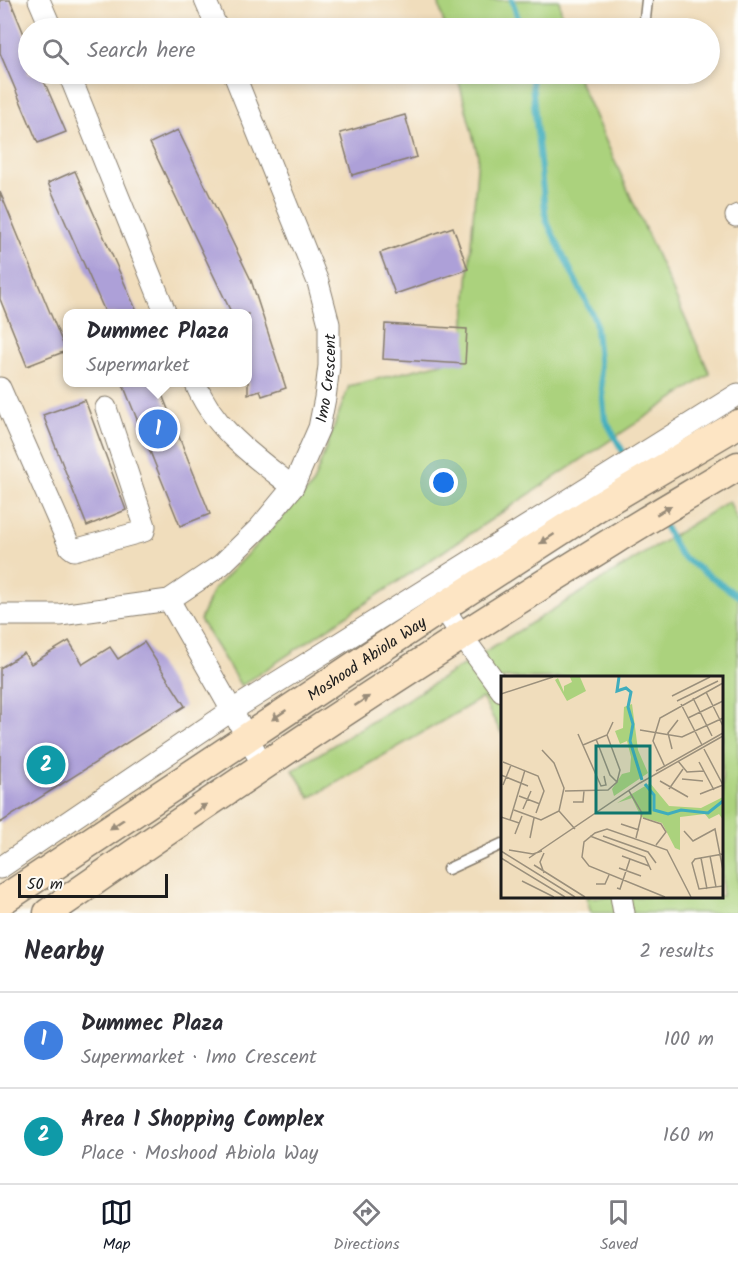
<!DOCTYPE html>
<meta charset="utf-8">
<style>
:root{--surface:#fff;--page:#f7f7f7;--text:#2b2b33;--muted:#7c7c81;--line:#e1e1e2;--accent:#111827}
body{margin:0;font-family:Kalam,sans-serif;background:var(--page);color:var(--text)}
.scale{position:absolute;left:18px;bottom:15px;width:150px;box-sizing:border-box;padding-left:6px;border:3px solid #1c1c1c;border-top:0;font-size:16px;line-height:21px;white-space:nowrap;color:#1c1c1c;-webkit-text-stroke:4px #fdfcf7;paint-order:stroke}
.you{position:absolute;left:444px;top:483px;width:21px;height:21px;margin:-15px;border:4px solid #fff;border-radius:50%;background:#1a73e8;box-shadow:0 0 0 9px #1a73e833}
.badge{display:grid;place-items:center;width:39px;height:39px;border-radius:50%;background:var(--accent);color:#fff;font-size:20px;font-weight:700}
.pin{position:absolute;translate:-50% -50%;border:3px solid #fff;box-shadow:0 2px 6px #0006}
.popup{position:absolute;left:63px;top:309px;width:189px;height:78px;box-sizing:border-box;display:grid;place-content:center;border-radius:12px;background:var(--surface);filter:drop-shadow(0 2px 4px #0005);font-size:20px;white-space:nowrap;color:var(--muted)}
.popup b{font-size:22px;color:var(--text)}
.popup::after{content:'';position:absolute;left:50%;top:100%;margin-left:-12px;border:12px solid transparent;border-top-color:var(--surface)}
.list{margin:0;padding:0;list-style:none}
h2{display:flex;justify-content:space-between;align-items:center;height:78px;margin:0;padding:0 24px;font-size:26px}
h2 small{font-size:20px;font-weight:400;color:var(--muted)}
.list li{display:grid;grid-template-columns:39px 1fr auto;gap:18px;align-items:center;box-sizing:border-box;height:96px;padding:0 24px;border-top:2px solid var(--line)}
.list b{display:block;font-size:22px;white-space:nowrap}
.list p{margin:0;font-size:20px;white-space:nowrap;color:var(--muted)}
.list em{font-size:20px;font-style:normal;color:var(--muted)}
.icon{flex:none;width:33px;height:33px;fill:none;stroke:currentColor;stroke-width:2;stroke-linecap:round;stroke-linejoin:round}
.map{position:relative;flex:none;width:738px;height:913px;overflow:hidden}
.search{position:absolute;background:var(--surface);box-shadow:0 3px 9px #0003;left:18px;right:18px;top:18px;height:66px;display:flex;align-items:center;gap:15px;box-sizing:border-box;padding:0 21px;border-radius:33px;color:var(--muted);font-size:22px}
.sheet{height:270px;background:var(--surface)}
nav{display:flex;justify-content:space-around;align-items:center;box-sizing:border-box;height:84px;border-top:2px solid var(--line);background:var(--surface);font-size:16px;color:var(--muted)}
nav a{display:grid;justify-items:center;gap:3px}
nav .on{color:var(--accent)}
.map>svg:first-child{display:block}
.green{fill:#abd27d;stroke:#64774c;stroke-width:1.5}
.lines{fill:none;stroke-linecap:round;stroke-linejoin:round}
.stream{stroke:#3fadbd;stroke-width:6}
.building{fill:#ada0d8}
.service-casing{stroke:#867c6c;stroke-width:13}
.minor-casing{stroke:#867c6c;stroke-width:23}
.secondary-casing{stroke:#867c6c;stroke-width:31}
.service{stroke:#fff;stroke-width:10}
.minor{stroke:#fff;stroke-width:21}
.secondary{stroke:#fde5c4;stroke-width:28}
.oneway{fill:#988b78}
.labels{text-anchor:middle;stroke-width:4.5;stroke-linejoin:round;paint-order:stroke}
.street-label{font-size:16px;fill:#1c1c1c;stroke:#fdfcf7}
.inset-river{fill:none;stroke:#3fadbd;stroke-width:3}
.inset-road{fill:none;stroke:#9b907c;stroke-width:1.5}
.view{fill:#0f766e;fill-opacity:0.15;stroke:#0f766e;stroke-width:3}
.inset-edge{fill:none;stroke:#1c1c1c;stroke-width:3}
</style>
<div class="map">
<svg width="738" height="913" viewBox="0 0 738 913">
<rect width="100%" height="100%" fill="#fdfcf7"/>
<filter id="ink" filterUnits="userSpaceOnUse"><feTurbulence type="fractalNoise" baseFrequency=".0167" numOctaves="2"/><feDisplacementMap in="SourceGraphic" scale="12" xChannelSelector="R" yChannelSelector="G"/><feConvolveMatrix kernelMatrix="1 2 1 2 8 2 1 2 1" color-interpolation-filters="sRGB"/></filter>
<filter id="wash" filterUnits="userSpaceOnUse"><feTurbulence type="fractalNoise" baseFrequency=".008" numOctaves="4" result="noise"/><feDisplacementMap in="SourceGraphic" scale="24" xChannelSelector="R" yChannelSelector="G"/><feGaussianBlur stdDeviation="1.35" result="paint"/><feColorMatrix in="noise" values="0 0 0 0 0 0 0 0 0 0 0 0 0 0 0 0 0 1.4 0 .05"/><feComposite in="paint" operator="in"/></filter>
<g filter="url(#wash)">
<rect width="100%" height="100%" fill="#f0ddbc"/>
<path class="green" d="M 438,0 L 559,0 L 564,28 L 445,28 Z
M 457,74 L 576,74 L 710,374 L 241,686 L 200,620 L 213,590 L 312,486 L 349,386 L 462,358 L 478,156 Z
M 729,501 L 738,522 L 738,913 L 591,913 L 586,897 L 722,896 L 722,678 L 502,678 L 502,734 L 482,698 L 310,798 L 293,770 Z"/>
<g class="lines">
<path class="stream" d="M 512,0 L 521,28
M 531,74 L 546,220 L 595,320 L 605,419 L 627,459
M 661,520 L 680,555 L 738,596"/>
</g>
<g id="blocks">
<path class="building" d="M 0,0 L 10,0 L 28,44 L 28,74 L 41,74 L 66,132 L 38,143 L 0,53 Z
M 405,115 L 417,157 L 352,175 L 340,133 Z
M 178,130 L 251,280 L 286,388 L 262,396 L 260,390 L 248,394 L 248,314 L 232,314 L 150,143 Z
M 75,171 L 138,314 L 106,314 L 48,183 Z
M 0,192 L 66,351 L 27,366 L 0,299 Z
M 453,227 L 468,269 L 395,294 L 380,253 Z
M 385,324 L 467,329 L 465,364 L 383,359 Z
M 122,382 L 157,382 L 210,514 L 180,526 Z
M 85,400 L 126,510 L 87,526 L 43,415 Z
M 69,641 L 83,664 L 110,647 L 118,659 L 144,642 L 185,706 L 0,823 L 0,668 L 24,653 L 31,664 Z"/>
</g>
</g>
<g filter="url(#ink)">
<use href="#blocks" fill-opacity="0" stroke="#867c6c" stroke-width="1.5"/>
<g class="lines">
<defs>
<path id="service" d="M 644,28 L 647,0
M 448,869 L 502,844"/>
<g id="minor">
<path d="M 39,0 L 51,28"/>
<path d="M 205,0 L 217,28"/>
<path d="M 69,74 L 166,314"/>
<path d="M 736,216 L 738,215"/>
<path d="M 195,382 C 213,429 255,457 293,487"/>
<path d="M 0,388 L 70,547 L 74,550 L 144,531 L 145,526 L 106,408"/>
<path d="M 169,600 L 263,765"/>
<path d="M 443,607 L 462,636 L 502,691"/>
<path id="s1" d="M 0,615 L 60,615 L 169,600 L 221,565 L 260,527 L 293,487 L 319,428 L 325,398 L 329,366 L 329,324 L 318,282 L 234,74"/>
<path d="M 0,868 L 231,711 L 738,394"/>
<path d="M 621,896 L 624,913"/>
</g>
<g id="secondary">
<path id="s2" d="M 0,902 L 443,607 L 596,508 L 738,424"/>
<path d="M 48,913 C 233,784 421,659 613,541 C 654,515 697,491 738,466"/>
</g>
</defs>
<use href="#service" class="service-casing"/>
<use href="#minor" class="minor-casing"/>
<use href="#secondary" class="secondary-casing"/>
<use href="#service" class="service"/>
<use href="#minor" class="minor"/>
<use href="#secondary" class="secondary"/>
</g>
<defs><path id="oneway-solid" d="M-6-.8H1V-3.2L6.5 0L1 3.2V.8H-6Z" transform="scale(1.5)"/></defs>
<g class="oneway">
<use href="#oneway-solid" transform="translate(664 510) rotate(-31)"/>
<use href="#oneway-solid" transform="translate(547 539) rotate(147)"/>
<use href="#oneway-solid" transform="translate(362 701) rotate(-33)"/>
<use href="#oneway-solid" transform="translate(279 715) rotate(146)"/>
<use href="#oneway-solid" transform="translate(200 809) rotate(-34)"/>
<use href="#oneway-solid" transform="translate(117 824) rotate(146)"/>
</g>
</g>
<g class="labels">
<g class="street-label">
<text dy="6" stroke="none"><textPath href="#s1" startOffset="454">Imo Crescent</textPath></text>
<text dy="6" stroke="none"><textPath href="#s2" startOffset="440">Moshood Abiola Way</textPath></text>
</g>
</g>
<g transform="translate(501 676)">
<rect width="222" height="222" fill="#f0ddbc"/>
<path d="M 69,1 L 79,1 L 85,15 L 66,25 L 54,4 L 57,2 L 63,16 L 63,10 L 71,6 ZM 131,28 L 137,74 L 147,97 L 113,120 L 111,113 L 121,98 L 129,96 L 130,81 L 126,65 L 119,68 L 114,55 L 122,52 L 123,31 ZM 149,107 L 168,130 L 200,132 L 222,121 L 222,144 L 218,138 L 208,143 L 204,138 L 179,141 L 179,174 L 174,172 L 161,147 L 140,141 L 131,122 L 116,127 Z" fill="#abd27d"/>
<path class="inset-river" d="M 118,1 L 116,15 L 125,12 L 130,16 L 127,31 L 132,48 L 129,65 L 141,104M 144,108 L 153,119 L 153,134 L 167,138 L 180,134 L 207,137 L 222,125"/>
<path class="inset-road" d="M 205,16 L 222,50M 0,18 L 52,1M 171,20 L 209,1M 192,22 L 211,60M 176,25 L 217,5M 180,28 L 201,69M 187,42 L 222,25M 139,54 L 181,61 L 222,42M 77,58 L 100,110 L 105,109 L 103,100M 95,63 L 109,99 L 116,106M 82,69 L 106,59 L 112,46M 171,73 L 167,57 L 177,44M 177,85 L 186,96 L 203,95M 2,86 L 37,100 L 43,115 L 35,137M 198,86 L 213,114M 164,91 L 152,65 L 159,42 L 222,7M 155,95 L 222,57M 0,99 L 27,110M 181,103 L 202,105M 159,105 L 187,121M 2,109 L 10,89M 168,113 L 182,93M 64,115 L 107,114 L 116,106 L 119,94 L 106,59M 128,115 L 141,137 L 135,162M 199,118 L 222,109 L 203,73M 18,120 L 39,128M 72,126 L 82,126 L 83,115M 22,133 L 30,115M 13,134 L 40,144 L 58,135 L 63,112 L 53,87 L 41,74M 58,135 L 74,153M 0,141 L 18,147M 142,142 L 160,148 L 165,156 L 155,169M 9,144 L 24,94M 120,148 L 138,154M 183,155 L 192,165 L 214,153 L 222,194M 14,158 L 21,140M 89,160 L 144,181 L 150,194M 102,160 L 147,176 L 155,187M 29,162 L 33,142M 8,174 L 32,178 L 41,175M 0,175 L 74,221M 43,177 L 39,186 L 43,197M 222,178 L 194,183 L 191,187 L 198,213 L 222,210M 121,180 L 148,190M 209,180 L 215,211M 0,182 L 64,221M 28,182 L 139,107 L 222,60M 200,182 L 206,213M 33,189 L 84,221M 118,192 L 140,200M 21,205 L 53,221M 95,208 L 104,208 L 108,199M 116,212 L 119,213 L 129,183M 164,221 L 88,190 L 81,181 L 83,166 L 94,157 L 106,153 L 166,174 L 190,221"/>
<path class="view" d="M 95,70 L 149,70 L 149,137 L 95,137 Z"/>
<rect width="222" height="222" class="inset-edge"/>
</g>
</svg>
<div class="scale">50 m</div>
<div class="you"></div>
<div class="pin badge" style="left:158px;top:429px;background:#3f7fe0">1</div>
<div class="popup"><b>Dummec Plaza</b>Supermarket</div>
<div class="pin badge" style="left:46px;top:765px;background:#0f9aa8">2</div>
<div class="search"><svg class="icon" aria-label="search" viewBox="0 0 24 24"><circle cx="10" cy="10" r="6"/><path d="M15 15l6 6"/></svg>Search here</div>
</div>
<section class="sheet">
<h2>Nearby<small>2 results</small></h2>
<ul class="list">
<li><span class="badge" style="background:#3f7fe0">1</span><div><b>Dummec Plaza</b><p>Supermarket · Imo Crescent</p></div><em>100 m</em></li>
<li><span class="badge" style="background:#0f9aa8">2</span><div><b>Area 1 Shopping Complex</b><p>Place · Moshood Abiola Way</p></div><em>160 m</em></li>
</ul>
</section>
<nav>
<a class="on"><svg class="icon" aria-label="map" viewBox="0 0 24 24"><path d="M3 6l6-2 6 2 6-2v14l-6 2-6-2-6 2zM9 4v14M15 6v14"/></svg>Map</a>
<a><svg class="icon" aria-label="directions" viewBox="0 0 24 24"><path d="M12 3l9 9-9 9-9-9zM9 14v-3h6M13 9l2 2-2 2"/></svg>Directions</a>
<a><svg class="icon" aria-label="saved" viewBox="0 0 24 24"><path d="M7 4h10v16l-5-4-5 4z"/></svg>Saved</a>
</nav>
